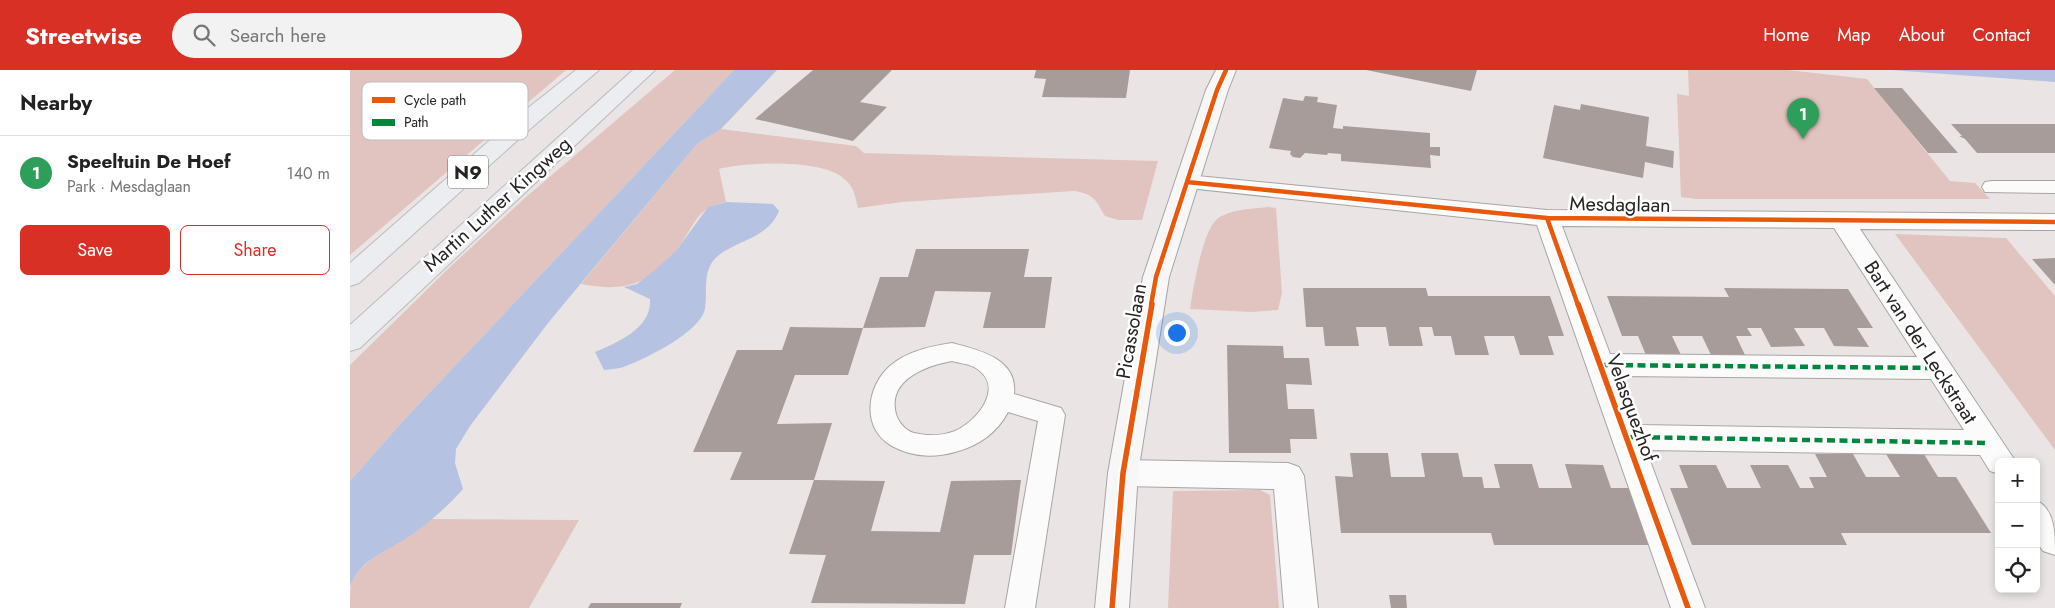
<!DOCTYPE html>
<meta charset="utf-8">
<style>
:root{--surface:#fff;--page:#f2f2f2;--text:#222;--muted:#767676;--line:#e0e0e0;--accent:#d93025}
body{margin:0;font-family:Jost,sans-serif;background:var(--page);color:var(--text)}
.controls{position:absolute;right:15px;bottom:15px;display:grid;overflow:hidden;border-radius:8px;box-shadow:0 2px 8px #0003}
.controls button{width:45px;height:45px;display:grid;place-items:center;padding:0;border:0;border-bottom:1px solid var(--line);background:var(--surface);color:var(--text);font:25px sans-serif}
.you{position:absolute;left:826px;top:262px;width:18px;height:18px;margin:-12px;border:4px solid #fff;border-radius:50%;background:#1a73e8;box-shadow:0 0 0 8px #1a73e833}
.badge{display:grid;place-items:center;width:32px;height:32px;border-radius:50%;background:var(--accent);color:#fff;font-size:16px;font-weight:700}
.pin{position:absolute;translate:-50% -41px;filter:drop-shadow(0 1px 2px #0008)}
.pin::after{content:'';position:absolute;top:26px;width:18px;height:15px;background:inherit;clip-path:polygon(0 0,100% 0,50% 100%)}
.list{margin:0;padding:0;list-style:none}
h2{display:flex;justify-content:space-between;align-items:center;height:65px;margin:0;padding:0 20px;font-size:21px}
h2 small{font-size:16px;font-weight:400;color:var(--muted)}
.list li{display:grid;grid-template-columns:32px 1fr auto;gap:15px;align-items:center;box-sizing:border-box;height:75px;padding:0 20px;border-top:1px solid var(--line)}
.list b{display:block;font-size:19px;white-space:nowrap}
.list p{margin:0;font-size:16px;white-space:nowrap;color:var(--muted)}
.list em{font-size:16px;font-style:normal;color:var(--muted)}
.actions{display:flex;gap:10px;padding:15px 20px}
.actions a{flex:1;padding:11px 0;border:1px solid var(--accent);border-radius:8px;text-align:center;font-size:18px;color:var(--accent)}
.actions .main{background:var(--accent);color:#fff}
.icon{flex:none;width:28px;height:28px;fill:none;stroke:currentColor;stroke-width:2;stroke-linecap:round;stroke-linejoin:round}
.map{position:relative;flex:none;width:1705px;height:538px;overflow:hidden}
header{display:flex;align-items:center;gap:30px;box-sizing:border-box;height:70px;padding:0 25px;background:var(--accent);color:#fff}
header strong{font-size:24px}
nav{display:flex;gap:28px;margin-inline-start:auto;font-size:18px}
.search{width:350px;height:45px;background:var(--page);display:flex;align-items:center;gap:12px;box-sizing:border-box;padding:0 18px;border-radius:28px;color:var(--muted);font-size:19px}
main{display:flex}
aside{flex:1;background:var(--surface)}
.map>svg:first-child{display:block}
.green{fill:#e1c4bf}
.water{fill:#b6c2e2}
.building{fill:#a79c9a}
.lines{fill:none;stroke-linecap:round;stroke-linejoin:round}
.lane-casing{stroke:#a8a4a4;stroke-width:2}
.street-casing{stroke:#a8a4a4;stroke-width:2}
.secondary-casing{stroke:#a8a4a4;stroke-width:2}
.highway-casing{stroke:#bbbabe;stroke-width:2}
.lane{fill:#fcfbfb;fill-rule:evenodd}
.street{fill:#fcfbfb;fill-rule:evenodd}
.secondary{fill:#f7f7f8;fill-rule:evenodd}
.highway{fill:#ecedf1;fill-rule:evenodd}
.quiet{stroke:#00873e;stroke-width:4.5;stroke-dasharray:8 4.5;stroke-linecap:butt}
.cycleway-far1-casing{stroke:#fff;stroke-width:7}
.cycleway-casing{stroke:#fff;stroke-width:9}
.cycleway-far1{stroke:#e8590c;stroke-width:4.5}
.cycleway{stroke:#e8590c;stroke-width:5.5}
.labels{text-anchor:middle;stroke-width:5;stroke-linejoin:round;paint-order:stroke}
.shield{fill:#fff;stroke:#676564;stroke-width:1}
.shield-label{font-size:19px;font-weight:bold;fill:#262322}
.street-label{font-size:20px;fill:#262322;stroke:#fff}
.key{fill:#fff;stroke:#bebdbd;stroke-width:1}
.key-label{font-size:14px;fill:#262322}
</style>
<header>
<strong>Streetwise</strong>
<div class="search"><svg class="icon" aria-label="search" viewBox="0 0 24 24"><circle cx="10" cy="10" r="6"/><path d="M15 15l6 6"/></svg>Search here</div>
<nav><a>Home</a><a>Map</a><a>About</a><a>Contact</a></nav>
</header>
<main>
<aside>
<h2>Nearby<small></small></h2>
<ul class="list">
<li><span class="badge" style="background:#2e9e5b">1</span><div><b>Speeltuin De Hoef</b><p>Park · Mesdaglaan</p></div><em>140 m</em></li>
</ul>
<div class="actions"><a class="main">Save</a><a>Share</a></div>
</aside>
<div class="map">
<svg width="1705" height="538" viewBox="0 0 1705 538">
<rect width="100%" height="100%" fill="#eae5e4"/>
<path class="green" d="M 0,0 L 216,0 L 0,185 Z
M 325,0 L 384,0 L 52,352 L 0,411 L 0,295 L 101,196 L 176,127 Z
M 1338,0 L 1438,0 L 1517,9 L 1600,111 L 1625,113 L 1640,129 L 1346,129 L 1331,127 L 1327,24 L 1339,26 Z
M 371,59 L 506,76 L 514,83 L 808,91 L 792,150 L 768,150 L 755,146 C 745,129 744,124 724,121 L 552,132 L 508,138 C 505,126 504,116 493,108 C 471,89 396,92 369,99 L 376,132 C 371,133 363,135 358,138 C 343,148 337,168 326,181 C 297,216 274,222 231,214 L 347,74 Z
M 918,137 L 926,138 L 932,223 L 928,240 L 902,242 L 840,239 C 843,219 852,164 866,150 C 879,139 902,139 918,137 Z
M 1545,164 L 1656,168 L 1705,226 L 1705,380 Z
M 910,420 L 920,425 L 929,538 L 818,538 L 823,421 Z
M 82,449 L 229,450 L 179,538 L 0,538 C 0,530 0,518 2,511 C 14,487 61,467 82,449 Z"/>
<path class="water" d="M 384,0 L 427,0 L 371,59 L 347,74 L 198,253 L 120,356 L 106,379 L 105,393 L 113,419 C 99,435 84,448 67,461 C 45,478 9,488 0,517 L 0,411 L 52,352 Z
M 1540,0 L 1705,0 L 1705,12 Z
M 376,132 L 423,134 L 429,141 C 418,168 389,170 369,185 C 351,199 358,220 355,239 C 350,262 297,288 276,296 C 270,299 261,299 254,300 L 245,282 C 268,272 302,258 300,229 L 274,217 L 287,214 L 305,200 L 326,181 L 358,137 Z"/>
<path class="building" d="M 463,0 L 542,0 L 510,32 L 537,37 L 503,71 L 405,49 Z
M 686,0 L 780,0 L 776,28 L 692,27 L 696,9 L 684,8 Z
M 1016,0 L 1127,0 L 1121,21 Z
M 1524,18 L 1552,18 L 1608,83 L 1578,83 Z
M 955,26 L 968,27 L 967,32 L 987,35 L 983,58 L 993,59 L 993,56 L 1080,63 L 1080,77 L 1090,77 L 1090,86 L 1080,85 L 1081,98 L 991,91 L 991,84 L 978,83 L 977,85 L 955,83 L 950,88 L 943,87 L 940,84 L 941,81 L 919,78 L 933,28 L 953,31 Z
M 1231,34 L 1299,47 L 1296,76 L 1324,81 L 1323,98 L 1295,92 L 1293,108 L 1193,88 L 1204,35 L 1230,40 Z
M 1601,54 L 1705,54 L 1705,83 L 1627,83 L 1615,69 L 1609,66 L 1612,66 Z
M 566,179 L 679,179 L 674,207 L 702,207 L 695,258 L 633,258 L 641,222 L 585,221 L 575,257 L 513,258 L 530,207 L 558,207 Z
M 1705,188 L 1705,215 L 1682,189 Z
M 953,218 L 1076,218 L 1078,226 L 1200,226 L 1214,266 L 1198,266 L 1204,285 L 1170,285 L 1164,266 L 1134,266 L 1139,285 L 1105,285 L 1101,266 L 1084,266 L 1082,257 L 1069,257 L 1073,276 L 1039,276 L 1036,257 L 1006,257 L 1009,276 L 975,276 L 973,257 L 956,257 Z
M 1374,218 L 1498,219 L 1523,258 L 1507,258 L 1519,277 L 1484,276 L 1474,258 L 1444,258 L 1455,276 L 1421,277 L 1411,258 L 1397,258 L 1402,266 L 1386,266 L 1395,285 L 1361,285 L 1352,266 L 1322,266 L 1331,285 L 1296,285 L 1288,266 L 1272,266 L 1257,226 L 1379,227 Z
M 440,257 L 513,258 L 498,305 L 445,305 L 427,354 L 482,353 L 464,410 L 380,410 L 392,382 L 343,382 L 387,280 L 432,280 Z
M 877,275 L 933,276 L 934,288 L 959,288 L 962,315 L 936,314 L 938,339 L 964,339 L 967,369 L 940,369 L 941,383 L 879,383 Z
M 1000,383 L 1038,383 L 1041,407 L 1075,407 L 1071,383 L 1108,383 L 1113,407 L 1132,407 L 1134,418 L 1150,418 L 1144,394 L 1182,394 L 1189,418 L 1222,418 L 1215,394 L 1253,395 L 1261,418 L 1279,418 L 1299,475 L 1144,475 L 1141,463 L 991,463 L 985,406 L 1003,407 Z
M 1465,384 L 1503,384 L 1516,407 L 1550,407 L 1536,384 L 1574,384 L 1588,407 L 1606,407 L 1641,463 L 1491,463 L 1497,475 L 1342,475 L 1320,418 L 1338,418 L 1329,395 L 1366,395 L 1377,418 L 1411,418 L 1400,395 L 1438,395 L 1450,418 L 1464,418 L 1459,407 L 1477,407 Z
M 464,410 L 535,411 L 521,461 L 590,462 L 601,411 L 671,410 L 661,485 L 624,485 L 615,534 L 461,533 L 476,485 L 439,484 Z
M 1039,525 L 1056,525 L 1057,538 L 1041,538 Z
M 241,533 L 332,533 L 330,538 L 238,538 Z"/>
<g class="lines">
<defs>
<path id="lane" d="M 1642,111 L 1705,111 L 1705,123 L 1635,122 L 1632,117 L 1635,112 Z
M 602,273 C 628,280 668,288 664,324 L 711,338 L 715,345 L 685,538 L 655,538 L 688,351 L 658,342 C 647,363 628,376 605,382 C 584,388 562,387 542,376 C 510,358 517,315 541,295 C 558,281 581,276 602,273 ZM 602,291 C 609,293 618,294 624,297 C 656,315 629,350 605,361 C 593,366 577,366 564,363 C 556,361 548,352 546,344 C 537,310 575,296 602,291 Z"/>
<path id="street" d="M 837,105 L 1197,140 L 1705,144 L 1705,160 L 1510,159 L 1666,392 L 1649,392 L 1649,404 L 1640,401 L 1630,385 L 1296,380 L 1355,538 L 1321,538 L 1187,155 L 829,117 L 825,112 L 829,107 ZM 1212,156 L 1484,158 L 1567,287 L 1260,284 ZM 1268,306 L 1581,309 L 1614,360 L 1287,355 Z
M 773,390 L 938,393 L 949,397 L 954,406 L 968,538 L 934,538 L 924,419 L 773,416 L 762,412 L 758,403 L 762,394 Z
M 1686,430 C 1705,440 1705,462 1705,485 L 1693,481 L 1686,471 Z"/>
<path id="secondary" d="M 866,0 L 886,0 L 878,20 L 819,207 L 788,403 L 779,538 L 745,538 L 758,403 L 793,207 L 856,20 Z"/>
<path id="highway" d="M 226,0 L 249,0 L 180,59 L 9,213 L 0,216 L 0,193 L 164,49 Z
M 283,0 L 305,0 L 10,278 L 0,281 L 0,255 Z"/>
</defs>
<use href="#lane" class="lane-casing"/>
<use href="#street" class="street-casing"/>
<use href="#secondary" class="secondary-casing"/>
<use href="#highway" class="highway-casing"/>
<use href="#lane" class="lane"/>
<use href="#street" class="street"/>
<use href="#secondary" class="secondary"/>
<use href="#highway" class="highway"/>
<path class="quiet" d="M 1250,295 L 1588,298
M 1277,367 L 1637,373"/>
<defs>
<path id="cycleway-far1" d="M 837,112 L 1197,148 L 1705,152
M 1197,148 L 1228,235
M 801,235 L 806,207 L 867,20 L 876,0"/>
<path id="cycleway" d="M 1228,234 L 1338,538
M 762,538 L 773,403 L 802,234"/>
</defs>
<use href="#cycleway-far1" class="cycleway-far1-casing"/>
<use href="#cycleway" class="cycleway-casing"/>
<use href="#cycleway-far1" class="cycleway-far1"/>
<use href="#cycleway" class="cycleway"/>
</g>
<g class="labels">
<rect class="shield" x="98" y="85.5" width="40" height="33" rx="4"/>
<g class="shield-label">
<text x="118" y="109">N9</text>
</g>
<g class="street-label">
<text transform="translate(147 134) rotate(-42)" y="7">Martin Luther Kingweg</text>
<text transform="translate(1270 134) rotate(1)" y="7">Mesdaglaan</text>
<text transform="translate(781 261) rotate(-80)" y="7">Picassolaan</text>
<text transform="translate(1571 272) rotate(57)" y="7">Bart van der Leckstraat</text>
<text transform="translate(1282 338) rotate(70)" y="7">Velasquezhof</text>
</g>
</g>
<rect x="12" y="12" width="166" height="58" rx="8" class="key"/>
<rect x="22" y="27" width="23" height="6" fill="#e8590c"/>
<rect x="22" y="49" width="23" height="7" fill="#00873e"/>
<g class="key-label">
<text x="54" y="35">Cycle path</text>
<text x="54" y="57">Path</text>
</g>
</svg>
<div class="controls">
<button>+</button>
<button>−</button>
<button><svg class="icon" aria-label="locate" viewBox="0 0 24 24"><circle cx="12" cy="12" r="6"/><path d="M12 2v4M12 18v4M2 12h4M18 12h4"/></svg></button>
</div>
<div class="you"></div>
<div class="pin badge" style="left:1453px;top:69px;background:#2e9e5b">1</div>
</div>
</main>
